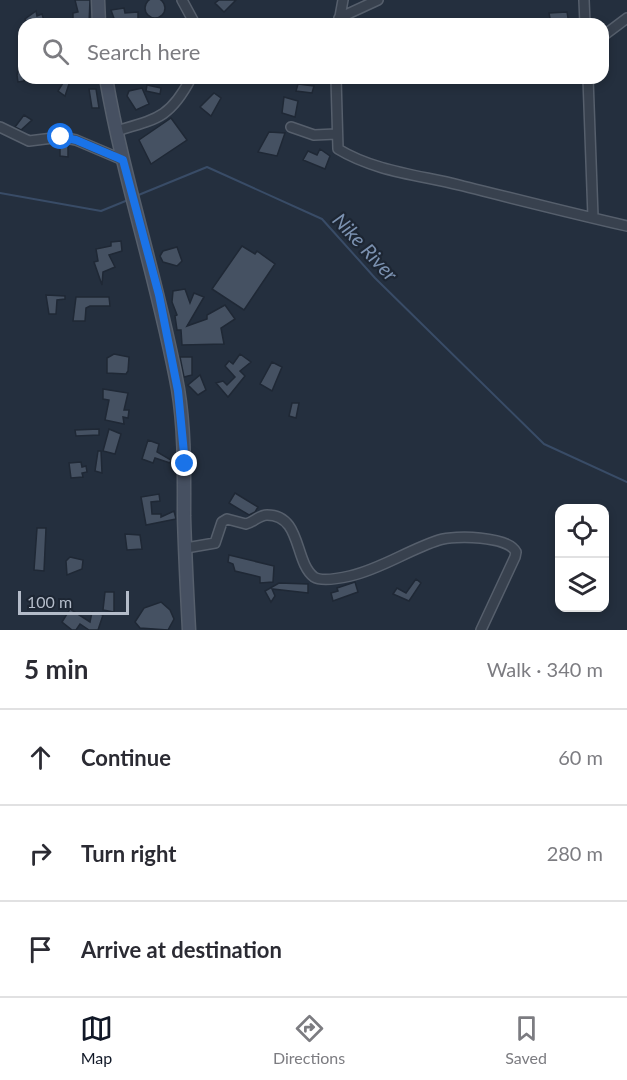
<!DOCTYPE html>
<meta charset="utf-8">
<style>
:root{--surface:#fff;--page:#f7f7f7;--text:#2b2b33;--muted:#7c7c81;--line:#e1e1e2;--accent:#111827}
body{margin:0;font-family:Lato,sans-serif;background:var(--page);color:var(--text)}
.controls{position:absolute;right:18px;bottom:18px;display:grid;overflow:hidden;border-radius:12px;box-shadow:0 3px 9px #0003}
.controls button{width:54px;height:54px;display:grid;place-items:center;padding:0;border:0;border-bottom:2px solid var(--line);background:var(--surface);color:var(--text);font:30px sans-serif}
.scale{position:absolute;left:18px;bottom:15px;width:111px;box-sizing:border-box;padding-left:6px;border:3px solid #b4bcc9;border-top:0;font-size:16px;line-height:21px;white-space:nowrap;color:#b4bcc9;-webkit-text-stroke:4px #1d2633;paint-order:stroke}
.stop{position:absolute;width:18px;height:18px;margin:-14px;border:4px solid #1a73e8;border-radius:50%;background:#fff}
.stop.end{background:#1a73e8;border-color:#fff;box-shadow:0 2px 6px #0008}
.list{margin:0;padding:0;list-style:none}
h2{display:flex;justify-content:space-between;align-items:center;height:78px;margin:0;padding:0 24px;font-size:26px}
h2 small{font-size:20px;font-weight:400;color:var(--muted)}
.list li{display:grid;grid-template-columns:39px 1fr auto;gap:18px;align-items:center;box-sizing:border-box;height:96px;padding:0 24px;border-top:2px solid var(--line)}
.list b{display:block;font-size:22px;white-space:nowrap}
.list em{font-size:20px;font-style:normal;color:var(--muted)}
.icon{flex:none;width:33px;height:33px;fill:none;stroke:currentColor;stroke-width:2;stroke-linecap:round;stroke-linejoin:round}
.map{position:relative;flex:none;width:627px;height:630px;overflow:hidden}
.search{position:absolute;background:var(--surface);box-shadow:0 3px 9px #0003;left:18px;right:18px;top:18px;height:66px;display:flex;align-items:center;gap:15px;box-sizing:border-box;padding:0 21px;border-radius:18px;color:var(--muted);font-size:22px}
.sheet{height:366px;background:var(--surface)}
nav{display:flex;justify-content:space-around;align-items:center;box-sizing:border-box;height:84px;border-top:2px solid var(--line);background:var(--surface);font-size:16px;color:var(--muted)}
nav a{display:grid;justify-items:center;gap:3px}
nav .on{color:var(--accent)}
.map>svg:first-child{display:block}
.lines{fill:none;stroke-linecap:round;stroke-linejoin:round}
.stream{stroke:#394c67;stroke-width:2}
.building{fill:#455162;stroke:#1f2835;stroke-width:1.5}
.street-casing{stroke:#565f6c;stroke-width:12}
.secondary-casing{stroke:#565f6c;stroke-width:15}
.street{stroke:#38414e;stroke-width:9}
.secondary{stroke:#465061;stroke-width:12}
.route{stroke:#1a73e8;stroke-width:8}
.labels{text-anchor:middle;stroke-width:4.5;stroke-linejoin:round;paint-order:stroke}
.water-label{font-size:20px;font-style:italic;fill:#7c92b1;stroke:#1d2633}
</style>
<div class="map">
<svg width="627" height="630" viewBox="0 0 627 630">
<rect width="100%" height="100%" fill="#242f3e"/>
<g class="lines">
<path class="stream" d="M 0,193 L 101,211 L 128,200
M 136,196 L 207,167 L 322,219 L 375,278 L 544,444 L 627,482"/>
</g>
<path class="building" d="M145 8a10 10 0 1 1 20 0a10 10 0 1 1-20 0Z
M 75,0 L 90,0 L 89,24 L 73,24 L 73,13 L 78,12 Z
M 219,0 L 236,0 L 224,12 L 215,3 Z
M 124,8 L 125,13 L 138,12 L 138,22 L 116,24 L 111,10 Z
M 36,11 L 37,16 L 42,14 L 45,24 L 28,24 L 25,19 Z
M 567,12 L 569,24 L 551,24 L 549,13 Z
M 22,54 L 24,54 L 24,81 L 18,82 L 17,75 Z
M 66,78 L 71,78 L 65,96 L 58,91 Z
M 298,84 L 314,86 L 312,93 L 296,91 Z
M 147,85 L 161,88 L 160,94 L 146,91 Z
M 142,88 L 149,104 L 136,110 L 127,96 L 129,91 Z
M 89,89 L 96,89 L 99,108 L 92,108 Z
M 214,93 L 221,98 L 211,116 L 200,107 Z
M 284,97 L 298,101 L 295,117 L 282,113 Z
M 24,115 L 32,120 L 21,130 L 15,127 Z
M 171,118 L 187,140 L 151,164 L 139,140 Z
M 269,132 L 285,133 L 277,156 L 258,152 Z
M 60,144 L 68,145 L 68,157 L 60,156 Z
M 320,149 L 330,156 L 325,169 L 303,160 L 308,151 L 317,155 Z
M 121,241 L 122,251 L 109,255 L 115,267 L 103,272 L 102,285 L 94,262 L 98,261 L 96,249 L 111,246 L 111,242 Z
M 242,246 L 255,254 L 257,251 L 275,264 L 244,310 L 212,289 Z
M 177,247 L 182,261 L 177,266 L 163,262 L 160,256 L 163,251 Z
M 185,289 L 190,303 L 194,293 L 204,297 L 187,326 L 207,319 L 207,315 L 225,305 L 235,319 L 221,328 L 224,344 L 182,345 L 181,330 L 177,330 L 175,316 L 177,315 L 172,302 L 173,291 Z
M 46,295 L 65,296 L 65,299 L 57,300 L 56,314 L 49,314 Z
M 76,297 L 109,297 L 110,306 L 90,306 L 86,308 L 85,321 L 73,321 Z
M 114,354 L 129,357 L 128,371 L 126,374 L 107,373 L 107,358 Z
M 240,354 L 251,362 L 240,371 L 245,376 L 228,397 L 216,383 L 223,381 L 227,385 L 235,377 L 225,366 L 229,361 L 233,364 Z
M 180,357 L 192,357 L 192,375 L 184,377 Z
M 272,362 L 282,367 L 272,391 L 260,384 Z
M 200,375 L 206,390 L 198,395 L 188,385 Z
M 103,389 L 128,393 L 124,410 L 129,410 L 128,418 L 123,417 L 124,424 L 105,420 L 109,400 L 103,399 Z
M 292,403 L 299,403 L 296,418 L 289,416 Z
M 99,429 L 99,435 L 76,436 L 75,430 Z
M 109,429 L 121,434 L 115,454 L 103,451 Z
M 148,440 L 159,444 L 157,452 L 171,460 L 170,463 L 155,458 L 153,463 L 142,459 Z
M 98,451 L 101,451 L 102,473 L 95,471 Z
M 81,462 L 82,467 L 86,466 L 87,472 L 82,473 L 83,477 L 71,478 L 69,463 Z
M 235,493 L 258,507 L 255,512 L 249,515 L 229,503 Z
M 159,494 L 160,501 L 151,502 L 152,514 L 161,514 L 161,517 L 174,511 L 176,519 L 146,525 L 141,497 Z
M 37,528 L 46,528 L 44,571 L 34,570 Z
M 125,534 L 140,535 L 142,549 L 127,550 Z
M 229,555 L 274,566 L 273,582 L 260,583 L 260,577 L 235,571 L 233,564 L 228,562 Z
M 70,557 L 83,560 L 82,569 L 67,575 L 66,561 Z
M 416,579 L 421,583 L 409,601 L 393,594 L 397,588 L 406,593 Z
M 355,582 L 358,592 L 333,601 L 331,593 L 338,591 L 337,588 Z
M 279,583 L 308,584 L 308,593 L 272,589 L 275,596 L 271,602 L 265,591 Z
M 105,592 L 114,592 L 114,612 L 103,610 Z
M 161,602 L 170,610 L 174,619 L 168,630 L 140,628 L 135,622 L 144,608 Z
M 70,609 L 90,622 L 92,612 L 103,615 L 98,630 L 89,630 L 80,624 L 76,630 L 72,630 L 62,622 Z"/>
<g class="lines">
<defs>
<path id="street" d="M 182,0 L 195,24
M 584,0 L 585,24
M 339,18 L 378,0
M 339,22 L 343,0
M 603,36 L 627,18
M 336,78 L 338,149 C 374,171 418,175 459,185 C 515,199 570,213 627,226
M 588,78 L 593,217
M 0,127 L 29,141 L 61,137 L 76,140 L 123,160
M 291,127 L 314,135 L 336,134
M 116,131 C 157,119 170,118 191,78
M 186,548 L 215,543 L 222,522 L 227,519 L 246,524 C 254,522 259,515 267,515 C 302,515 294,562 314,577 C 322,582 341,578 350,576 C 381,569 408,550 439,540 C 455,535 508,536 516,552 L 515,557 L 481,630"/>
<path id="secondary" d="M 98,0 L 99,24
M 106,78 C 124,183 159,284 178,389 C 185,431 184,474 184,516 C 185,554 187,592 189,630"/>
</defs>
<use href="#street" class="street-casing"/>
<use href="#secondary" class="secondary-casing"/>
<use href="#street" class="street"/>
<use href="#secondary" class="secondary"/>
</g>
<g class="lines">
<path class="route" d="M 61,137 L 76,140 L 123,160 L 159,295 L 178,391 L 185,464"/>
</g>
<g class="labels">
<g class="water-label">
<text transform="translate(365 247) rotate(47)" y="7">Nike River</text>
</g>
</g>
</svg>
<div class="controls">
<button><svg class="icon" aria-label="locate" viewBox="0 0 24 24"><circle cx="12" cy="12" r="6"/><path d="M12 2v4M12 18v4M2 12h4M18 12h4"/></svg></button>
<button><svg class="icon" aria-label="layers" viewBox="0 0 24 24"><path d="M12 4l9 5-9 5-9-5zM3 14l9 5 9-5"/></svg></button>
</div>
<div class="scale">100 m</div>
<div class="stop" style="left:61px;top:137px"></div>
<div class="stop end" style="left:185px;top:464px"></div>
<div class="search"><svg class="icon" aria-label="search" viewBox="0 0 24 24"><circle cx="10" cy="10" r="6"/><path d="M15 15l6 6"/></svg>Search here</div>
</div>
<section class="sheet">
<h2>5 min<small>Walk · 340 m</small></h2>
<ul class="list">
<li><svg class="icon" aria-label="ahead" viewBox="0 0 24 24"><path d="M12 20V5M6 11l6-6 6 6"/></svg><div><b>Continue</b></div><em>60 m</em></li>
<li><svg class="icon" aria-label="right" viewBox="0 0 24 24"><path d="M7 20v-9h11M14 6l5 5-5 5"/></svg><div><b>Turn right</b></div><em>280 m</em></li>
<li><svg class="icon" aria-label="arrive" viewBox="0 0 24 24"><path d="M6 21V4h12l-3 4 3 4H6"/></svg><div><b>Arrive at destination</b></div></li>
</ul>
</section>
<nav>
<a class="on"><svg class="icon" aria-label="map" viewBox="0 0 24 24"><path d="M3 6l6-2 6 2 6-2v14l-6 2-6-2-6 2zM9 4v14M15 6v14"/></svg>Map</a>
<a><svg class="icon" aria-label="directions" viewBox="0 0 24 24"><path d="M12 3l9 9-9 9-9-9zM9 14v-3h6M13 9l2 2-2 2"/></svg>Directions</a>
<a><svg class="icon" aria-label="saved" viewBox="0 0 24 24"><path d="M7 4h10v16l-5-4-5 4z"/></svg>Saved</a>
</nav>
